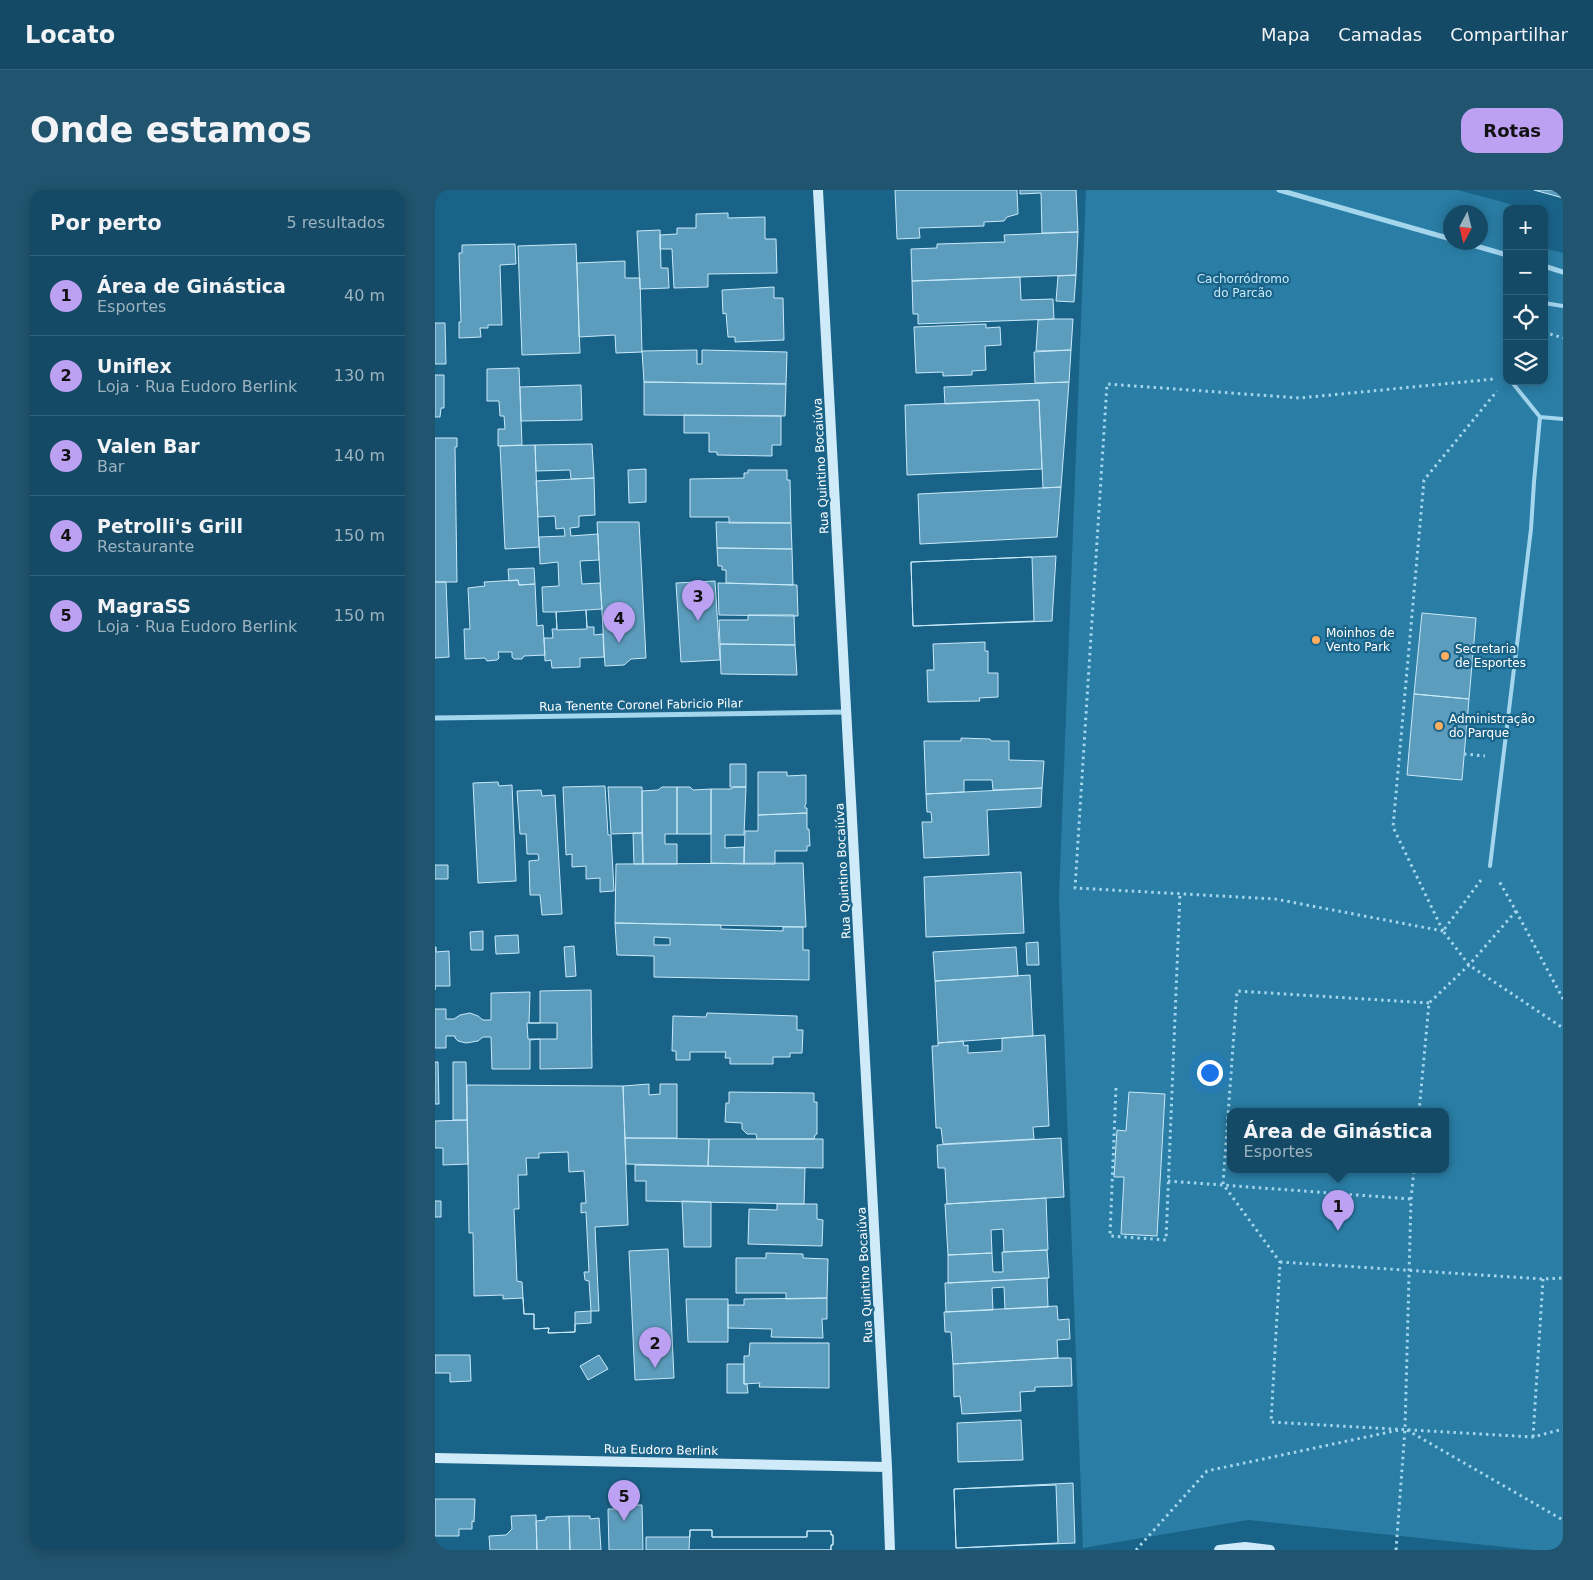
<!DOCTYPE html>
<html lang="pt">
<meta charset="utf-8">
<style>
:root{--surface:#144a66;--page:#21546f;--text:#f1f3f6;--muted:#9db3bf;--line:#33627a;--accent:#bca0f2}
body{margin:0;font-family:"DejaVu Sans",sans-serif;background:var(--page);color:var(--text)}
.controls{position:absolute;right:15px;top:15px;display:grid;overflow:hidden;border-radius:10px;box-shadow:0 2px 12px #0003}
.controls button{width:45px;height:45px;display:grid;place-items:center;padding:0;border:0;border-bottom:1px solid var(--line);background:var(--surface);color:var(--text);font:25px sans-serif}
.compass{position:absolute;left:1008px;top:15px;width:45px;height:45px;border-radius:50%;background:var(--surface);box-shadow:0 2px 12px #0003;rotate:187deg}
.you{position:absolute;left:774px;top:882px;width:18px;height:18px;margin:-12px;border:4px solid #fff;border-radius:50%;background:#1a73e8;box-shadow:0 0 0 8px #1a73e833}
.badge{display:grid;place-items:center;width:32px;height:32px;border-radius:50%;background:var(--accent);color:#111;font-size:16px;font-weight:700}
.pin{position:absolute;translate:-50% -41px;filter:drop-shadow(0 1px 2px #0008)}
.pin::after{content:'';position:absolute;top:26px;width:18px;height:15px;background:inherit;clip-path:polygon(0 0,100% 0,50% 100%)}
.popup{position:absolute;left:792px;top:918px;width:222px;height:65px;box-sizing:border-box;display:grid;place-content:center;border-radius:10px;background:var(--surface);filter:drop-shadow(0 1px 4px #0005);font-size:16px;white-space:nowrap;color:var(--muted)}
.popup b{font-size:19px;color:var(--text)}
.popup::after{content:'';position:absolute;left:50%;top:100%;margin-left:-10px;border:10px solid transparent;border-top-color:var(--surface)}
.list{margin:0;padding:0;list-style:none}
h2{display:flex;justify-content:space-between;align-items:center;height:65px;margin:0;padding:0 20px;font-size:21px}
h2 small{font-size:16px;font-weight:400;color:var(--muted)}
.list li{display:grid;grid-template-columns:32px 1fr auto;gap:15px;align-items:center;box-sizing:border-box;height:80px;padding:0 20px;border-top:1px solid var(--line)}
.list b{display:block;font-size:19px;white-space:nowrap}
.list p{margin:0;font-size:16px;white-space:nowrap;color:var(--muted)}
.list em{font-size:16px;font-style:normal;color:var(--muted)}
.icon{flex:none;width:28px;height:28px;fill:none;stroke:currentColor;stroke-width:2;stroke-linecap:round;stroke-linejoin:round}
.map{position:relative;flex:none;width:1128px;height:1360px;overflow:hidden;border-radius:15px}
header{display:flex;align-items:center;gap:30px;box-sizing:border-box;height:70px;padding:0 25px;background:var(--surface);border-bottom:1px solid var(--line)}
header strong{font-size:24px}
nav{display:flex;gap:28px;margin-inline-start:auto;font-size:18px}
.intro{display:flex;align-items:center;justify-content:space-between;box-sizing:border-box;height:120px;padding:0 30px}
h1{margin:0;font-size:35px}
.button{padding:12px 22px;border-radius:15px;background:var(--accent);color:#111;font-size:18px;font-weight:700}
main{display:flex;gap:30px;padding:0 30px}
aside{flex:1;background:var(--surface);border-radius:15px;box-shadow:0 2px 12px #0003}
.map>svg:first-child{display:block}
.green{fill:#2a7da5;fill-rule:evenodd}
.building{fill:#5c9cbc;stroke:#c8e9f9;fill-rule:evenodd}
.lines{fill:none;stroke-linecap:round;stroke-linejoin:round}
.path{stroke:#a3d5ed;stroke-width:3;stroke-dasharray:2.5 4;stroke-linecap:butt}
.lane{stroke:#a3d5ed;stroke-width:4}
.street{stroke:#a3d5ed;stroke-width:5}
.secondary{stroke:#cfebf9;stroke-width:10}
.poi-dot{fill:#ffad5e;stroke:#1a6388;stroke-width:2}
.labels{text-anchor:middle;stroke-width:4.5;stroke-linejoin:round;paint-order:stroke}
.park-label{font-size:12px;fill:#c8e9f9;stroke:#1a6388}
.street-label{font-size:12px;fill:#fff;stroke:#1a6388}
.poi-label{font-size:12px;fill:#fff;stroke:#1a6388;text-anchor:start}
</style>
<header>
<strong>Locato</strong>
<nav><a>Mapa</a><a>Camadas</a><a>Compartilhar</a></nav>
</header>
<div class="intro"><h1>Onde estamos</h1><a class="button">Rotas</a></div>
<main>
<aside>
<h2>Por perto<small>5 resultados</small></h2>
<ul class="list">
<li><span class="badge">1</span><div><b>Área de Ginástica</b><p>Esportes</p></div><em>40 m</em></li>
<li><span class="badge">2</span><div><b>Uniflex</b><p>Loja · Rua Eudoro Berlink</p></div><em>130 m</em></li>
<li><span class="badge">3</span><div><b>Valen Bar</b><p>Bar</p></div><em>140 m</em></li>
<li><span class="badge">4</span><div><b>Petrolli's Grill</b><p>Restaurante</p></div><em>150 m</em></li>
<li><span class="badge">5</span><div><b>MagraSS</b><p>Loja · Rua Eudoro Berlink</p></div><em>150 m</em></li>
</ul>
</aside>
<div class="map">
<svg width="1128" height="1360" viewBox="0 0 1128 1360">
<rect width="100%" height="100%" fill="#1a6388"/>
<path class="green" d="M 651,0 L 1023,0 L 1078,15 L 1077,19 L 1072,19 L 1072,37 L 1069,47 L 1072,48 L 1072,191 L 1109,191 L 1109,58 L 1128,63 L 1128,1360 L 1099,1360 L 813,1330 L 648,1358 L 624,708 ZM 1016,22 L 1046,22 L 1046,52 L 1016,52 ZM 796,922 L 1010,922 L 1010,980 L 796,980 Z"/>
<path class="building" d="M 460,0 L 582,0 L 583,24 L 572,27 L 569,31 L 549,32 L 549,36 L 484,38 L 485,48 L 462,49 Z
M 585,0 L 641,0 L 643,42 L 607,43 L 606,3 L 585,4 Z
M 1099,0 L 1128,0 L 1128,8 Z
M 293,23 L 293,28 L 330,27 L 330,49 L 341,49 L 342,83 L 273,84 L 273,97 L 239,98 L 237,59 L 225,59 L 225,45 L 242,44 L 242,38 L 261,38 L 261,24 Z
M 225,40 L 226,78 L 233,78 L 234,98 L 205,99 L 202,41 Z
M 643,42 L 641,85 L 477,91 L 476,59 L 502,58 L 502,54 L 570,52 L 569,45 Z
M 80,54 L 81,74 L 65,75 L 67,135 L 53,135 L 53,138 L 45,138 L 46,147 L 24,148 L 24,132 L 26,132 L 24,63 L 27,63 L 27,55 Z
M 141,54 L 145,163 L 87,165 L 83,56 Z
M 190,71 L 190,88 L 205,88 L 207,162 L 181,163 L 180,145 L 144,147 L 142,73 Z
M 641,85 L 639,112 L 621,111 L 623,86 Z
M 585,87 L 586,110 L 618,109 L 619,129 L 483,134 L 483,124 L 478,124 L 477,91 Z
M 339,97 L 339,108 L 348,108 L 349,150 L 300,152 L 300,147 L 293,147 L 291,123 L 288,124 L 287,100 Z
M 619,129 L 638,129 L 636,160 L 601,161 L 603,130 Z
M 0,133 L 10,133 L 11,174 L 0,174 Z
M 551,134 L 551,138 L 565,137 L 566,155 L 550,156 L 551,180 L 537,181 L 537,185 L 508,186 L 508,182 L 481,183 L 479,137 Z
M 262,160 L 262,174 L 267,174 L 267,160 L 352,162 L 351,194 L 209,192 L 207,161 Z
M 636,160 L 634,192 L 600,193 L 599,162 Z
M 84,178 L 87,255 L 63,256 L 63,239 L 70,239 L 69,226 L 65,226 L 64,211 L 52,211 L 52,179 Z
M 0,185 L 9,185 L 9,218 L 6,218 L 5,227 L 0,227 Z
M 209,192 L 351,194 L 350,226 L 209,225 Z
M 634,192 L 626,297 L 608,298 L 604,210 L 510,214 L 509,197 Z
M 146,195 L 147,230 L 86,231 L 85,197 Z
M 604,210 L 607,279 L 472,285 L 470,215 Z
M 249,225 L 346,226 L 346,255 L 337,255 L 337,266 L 282,265 L 282,262 L 274,262 L 274,243 L 249,243 Z
M 0,248 L 22,248 L 22,257 L 20,257 L 22,392 L 0,392 Z
M 157,254 L 159,288 L 136,289 L 135,280 L 101,281 L 100,255 Z
M 100,255 L 104,357 L 70,359 L 65,256 Z
M 211,279 L 211,312 L 194,313 L 193,280 Z
M 313,280 L 352,280 L 352,290 L 355,290 L 356,333 L 294,333 L 294,327 L 255,327 L 255,289 L 309,288 L 309,283 L 313,283 Z
M 159,288 L 160,325 L 144,326 L 144,337 L 135,338 L 136,346 L 163,344 L 164,370 L 145,371 L 147,394 L 165,393 L 167,419 L 151,420 L 152,437 L 159,437 L 159,445 L 168,444 L 169,467 L 145,468 L 145,477 L 117,478 L 116,470 L 110,471 L 109,448 L 118,448 L 117,439 L 122,439 L 121,422 L 108,422 L 107,397 L 124,396 L 123,372 L 105,374 L 104,347 L 130,346 L 129,338 L 121,339 L 120,326 L 103,327 L 101,291 Z
M 626,297 L 622,347 L 485,354 L 483,304 Z
M 162,332 L 204,332 L 211,468 L 196,469 L 189,475 L 170,476 Z
M 281,332 L 356,333 L 357,359 L 282,358 Z
M 282,358 L 357,359 L 358,395 L 291,393 L 291,380 L 287,380 L 287,376 L 283,376 Z
M 621,366 L 617,431 L 478,436 L 476,372 Z
M 597,367 L 599,431 L 478,436 L 476,372 Z
M 99,378 L 100,394 L 84,395 L 83,390 L 74,391 L 73,379 Z
M 83,390 L 84,395 L 100,394 L 102,436 L 108,435 L 110,465 L 89,466 L 87,469 L 79,469 L 77,467 L 77,462 L 63,462 L 64,468 L 62,470 L 52,471 L 50,468 L 30,469 L 29,439 L 35,439 L 33,398 L 50,396 L 49,392 Z
M 280,391 L 285,470 L 246,472 L 241,393 Z
M 0,392 L 11,392 L 14,467 L 0,468 Z
M 283,393 L 362,395 L 363,426 L 284,425 Z
M 151,420 L 152,439 L 122,440 L 121,422 Z
M 987,423 L 1041,428 L 1034,509 L 979,504 Z
M 313,425 L 359,425 L 360,455 L 285,454 L 284,430 L 313,430 Z
M 550,452 L 550,461 L 553,461 L 553,483 L 563,483 L 563,507 L 544,508 L 545,511 L 493,512 L 492,480 L 499,480 L 498,454 Z
M 285,454 L 360,455 L 362,485 L 286,484 Z
M 979,504 L 1034,509 L 1027,590 L 972,585 Z
M 526,548 L 555,549 L 556,551 L 574,551 L 574,570 L 609,571 L 607,598 L 558,600 L 557,590 L 529,590 L 529,602 L 491,604 L 489,551 L 526,551 Z
M 295,574 L 311,574 L 311,597 L 295,597 Z
M 323,582 L 352,582 L 352,586 L 371,585 L 371,614 L 370,615 L 370,618 L 372,618 L 372,623 L 323,625 Z
M 63,592 L 64,596 L 77,595 L 81,691 L 43,693 L 38,593 Z
M 170,596 L 173,645 L 176,645 L 179,701 L 165,702 L 165,688 L 151,689 L 151,676 L 137,677 L 137,664 L 131,665 L 128,597 Z
M 173,597 L 207,597 L 207,643 L 176,644 Z
M 227,597 L 242,597 L 242,644 L 230,644 L 230,654 L 242,654 L 242,674 L 208,674 L 207,601 L 223,600 Z
M 242,597 L 255,597 L 258,600 L 276,599 L 276,644 L 242,644 Z
M 299,597 L 311,597 L 309,645 L 290,645 L 290,658 L 309,657 L 309,674 L 276,673 L 276,599 L 296,599 Z
M 607,598 L 606,617 L 552,620 L 554,665 L 489,668 L 487,632 L 497,632 L 496,622 L 492,622 L 491,604 Z
M 106,600 L 107,606 L 120,605 L 127,724 L 107,725 L 105,705 L 95,705 L 94,671 L 104,670 L 103,664 L 92,664 L 91,644 L 85,644 L 82,601 Z
M 372,623 L 372,639 L 374,639 L 375,656 L 372,656 L 372,661 L 340,661 L 340,674 L 309,674 L 310,641 L 323,641 L 323,625 Z
M 198,643 L 207,643 L 208,674 L 199,674 Z
M 368,673 L 371,737 L 180,733 L 181,674 Z
M 0,675 L 13,675 L 13,689 L 0,689 Z
M 586,682 L 589,743 L 491,747 L 489,687 Z
M 180,733 L 286,735 L 286,739 L 348,741 L 348,737 L 368,737 L 368,760 L 374,760 L 374,790 L 219,787 L 219,766 L 182,765 ZM 219,747 L 235,748 L 235,755 L 219,755 Z
M 48,741 L 48,760 L 36,760 L 35,742 Z
M 83,745 L 84,763 L 61,764 L 60,746 Z
M 603,752 L 604,775 L 592,775 L 591,753 Z
M 139,756 L 141,786 L 131,787 L 129,757 Z
M 0,757 L 1,757 L 1,762 L 14,761 L 15,796 L 0,796 L 0,800 Z
M 581,757 L 583,786 L 500,791 L 498,762 Z
M 595,785 L 598,846 L 503,853 L 500,791 Z
M 156,800 L 157,878 L 105,879 L 105,849 L 95,850 L 95,879 L 57,879 L 56,847 L 48,847 L 43,851 L 31,853 L 23,851 L 20,848 L 20,846 L 11,846 L 11,858 L 0,858 L 0,819 L 11,819 L 11,829 L 19,829 L 25,825 L 35,823 L 43,826 L 48,830 L 56,830 L 56,803 L 95,802 L 94,833 L 105,833 L 105,801 Z
M 272,823 L 362,826 L 362,840 L 368,840 L 367,863 L 355,863 L 355,867 L 338,867 L 338,874 L 295,874 L 295,868 L 290,868 L 291,862 L 255,862 L 255,870 L 241,870 L 241,861 L 237,861 L 238,826 L 271,827 Z
M 92,833 L 122,833 L 122,849 L 93,849 Z
M 610,845 L 614,936 L 598,937 L 599,949 L 508,954 L 506,938 L 501,938 L 497,856 L 503,856 L 503,853 L 528,851 L 529,856 L 533,855 L 533,863 L 567,861 L 567,848 Z
M 0,872 L 3,872 L 4,914 L 0,914 Z
M 18,872 L 31,872 L 32,930 L 18,930 Z
M 214,894 L 214,905 L 225,904 L 225,894 L 242,894 L 242,948 L 190,948 L 188,896 Z
M 32,895 L 188,896 L 193,1035 L 160,1037 L 164,1121 L 156,1121 L 156,1133 L 140,1134 L 140,1142 L 113,1143 L 114,1138 L 99,1139 L 99,1124 L 89,1124 L 88,1108 L 68,1109 L 68,1105 L 39,1106 L 38,1043 L 34,1043 Z
M 294,902 L 379,903 L 379,912 L 382,912 L 382,944 L 380,945 L 379,949 L 322,949 L 321,944 L 312,944 L 307,939 L 307,933 L 290,932 L 291,913 L 294,913 Z
M 694,902 L 730,904 L 722,1046 L 686,1044 L 689,987 L 679,987 L 682,940 L 691,941 Z
M 32,930 L 33,974 L 8,975 L 8,958 L 0,958 L 0,931 Z
M 190,948 L 274,949 L 273,976 L 191,974 Z
M 626,948 L 629,1007 L 512,1014 L 510,978 L 503,978 L 502,955 Z
M 274,949 L 388,949 L 388,978 L 273,976 Z
M 133,962 L 134,982 L 149,981 L 151,1013 L 146,1013 L 146,1023 L 151,1022 L 154,1082 L 149,1082 L 150,1090 L 154,1091 L 156,1121 L 140,1122 L 140,1142 L 113,1143 L 114,1138 L 99,1139 L 99,1124 L 89,1124 L 87,1092 L 82,1091 L 79,1019 L 84,1019 L 83,985 L 92,985 L 91,968 L 104,968 L 104,963 Z
M 200,975 L 370,978 L 369,1014 L 211,1011 L 211,991 L 200,991 Z
M 611,1008 L 613,1060 L 569,1062 L 568,1039 L 556,1040 L 557,1063 L 513,1065 L 510,1014 Z
M 0,1011 L 6,1011 L 6,1027 L 0,1027 Z
M 247,1011 L 276,1012 L 276,1057 L 249,1057 Z
M 342,1014 L 382,1014 L 382,1029 L 388,1030 L 387,1056 L 313,1054 L 314,1019 L 342,1020 Z
M 233,1059 L 239,1188 L 200,1190 L 194,1061 Z
M 612,1060 L 614,1088 L 513,1093 L 513,1065 L 557,1063 L 558,1082 L 568,1082 L 567,1062 Z
M 331,1063 L 368,1064 L 368,1068 L 393,1069 L 392,1108 L 351,1109 L 351,1103 L 301,1103 L 301,1068 L 331,1068 Z
M 612,1088 L 613,1117 L 570,1119 L 569,1097 L 557,1098 L 558,1120 L 511,1122 L 510,1093 Z
M 392,1108 L 392,1129 L 387,1129 L 388,1148 L 336,1147 L 337,1139 L 293,1138 L 293,1115 L 309,1115 L 309,1109 Z
M 251,1109 L 293,1109 L 293,1152 L 253,1152 Z
M 622,1116 L 623,1130 L 634,1129 L 635,1149 L 622,1150 L 623,1168 L 518,1174 L 516,1142 L 510,1142 L 509,1122 Z
M 315,1153 L 394,1153 L 394,1198 L 324,1197 L 325,1193 L 309,1194 L 309,1166 L 314,1166 Z
M 0,1165 L 35,1165 L 36,1191 L 15,1192 L 15,1183 L 0,1183 Z
M 164,1165 L 173,1179 L 153,1190 L 145,1176 Z
M 623,1168 L 636,1168 L 637,1196 L 600,1197 L 600,1201 L 585,1202 L 586,1221 L 527,1224 L 525,1206 L 519,1207 L 518,1174 Z
M 292,1174 L 309,1174 L 309,1194 L 312,1194 L 313,1203 L 292,1203 Z
M 586,1230 L 588,1270 L 523,1272 L 522,1233 Z
M 638,1293 L 640,1353 L 521,1358 L 519,1299 Z
M 621,1295 L 623,1353 L 521,1358 L 519,1299 Z
M 0,1309 L 40,1309 L 39,1332 L 37,1331 L 37,1339 L 24,1339 L 24,1346 L 0,1346 Z
M 189,1315 L 207,1315 L 208,1360 L 174,1360 L 173,1319 L 188,1319 Z
M 101,1325 L 102,1360 L 55,1360 L 54,1346 L 71,1345 L 77,1339 L 76,1326 Z
M 134,1326 L 135,1360 L 102,1360 L 101,1331 L 111,1330 L 111,1327 Z
M 134,1326 L 155,1326 L 155,1329 L 164,1328 L 166,1360 L 135,1360 Z
M 255,1340 L 277,1340 L 277,1347 L 372,1347 L 372,1341 L 396,1341 L 396,1345 L 398,1345 L 398,1355 L 396,1355 L 396,1360 L 254,1360 Z
M 255,1340 L 277,1340 L 277,1347 L 372,1347 L 372,1341 L 396,1341 L 396,1345 L 398,1345 L 398,1355 L 396,1355 L 396,1360 L 211,1360 L 211,1347 L 255,1347 Z"/>
<g class="lines">
<path class="path" d="M 1109,142 L 1128,148
M 1029,564 L 1050,566
M 1046,690 L 1008,741 L 1034,775 L 1128,838
M 1081,721 L 1128,809
M 1008,741 L 840,709 L 640,698 L 672,194 L 865,208 L 1059,189
M 1008,741 L 958,637 L 989,290 L 1062,201
M 994,813 L 802,801 L 788,994 L 845,1072 L 836,1232 L 1098,1247 L 1128,1239
M 681,898 L 675,1046 L 731,1050 L 745,703
M 984,922 L 994,813 L 1034,775 L 1081,721 L 1064,691
M 733,991 L 976,1009
M 845,1072 L 1108,1089 L 1128,1088
M 972,1240 L 1128,1330
M 1098,1247 L 1108,1089
M 701,1360 L 772,1281 L 964,1240
M 961,1360 L 970,1239 L 976,1009 L 979,980"/>
<path class="lane" d="M 1072,111 L 1072,160
M 1109,113 L 1128,116
M 1105,227 L 1128,229
M 1055,676 L 1096,339 L 1099,292 L 1105,227 L 1076,191"/>
<path class="street" d="M 844,0 L 1016,49
M 1027,52 L 1072,65
M 1109,76 L 1128,82
M 0,528 L 411,522"/>
<path class="secondary" d="M 383,0 L 452,1277 L 455,1360
M 0,1268 L 452,1277
M 784,1360 L 810,1357 L 835,1360"/>
</g>
<g class="poi-dot">
<circle cx="881" cy="450" r="5"/>
<circle cx="1010" cy="466" r="5"/>
<circle cx="1004" cy="536" r="5"/>
</g>
<g class="labels">
<g class="park-label">
<text x="808" y="93">Cachorródromo<tspan x="808" dy="14">do Parcão</tspan></text>
</g>
<g class="street-label">
<text transform="translate(386 276) rotate(-93)" y="4">Rua Quintino Bocaiúva</text>
<text transform="translate(206 515) rotate(-1)" y="4">Rua Tenente Coronel Fabricio Pilar</text>
<text transform="translate(408 681) rotate(-93)" y="4">Rua Quintino Bocaiúva</text>
<text transform="translate(430 1085) rotate(-93)" y="4">Rua Quintino Bocaiúva</text>
<text transform="translate(226 1260) rotate(1)" y="4">Rua Eudoro Berlink</text>
</g>
<g class="poi-label">
<text x="891" y="447">Moinhos de<tspan x="891" dy="14">Vento Park</tspan></text>
<text x="1020" y="463">Secretaria<tspan x="1020" dy="14">de Esportes</tspan></text>
<text x="1014" y="533">Administração<tspan x="1014" dy="14">do Parque</tspan></text>
</g>
</g>
</svg>
<div class="controls">
<button>+</button>
<button>−</button>
<button><svg class="icon" aria-label="locate" viewBox="0 0 24 24"><circle cx="12" cy="12" r="6"/><path d="M12 2v4M12 18v4M2 12h4M18 12h4"/></svg></button>
<button><svg class="icon" aria-label="layers" viewBox="0 0 24 24"><path d="M12 4l9 5-9 5-9-5zM3 14l9 5 9-5"/></svg></button>
</div>
<svg class="compass" viewBox="-18 -18 36 36"><path d="M0-13l5 13h-10z" fill="#e53935"/><path d="M0 13l5-13h-10z" fill="#9db3bf"/></svg>
<div class="you"></div>
<div class="pin badge" style="left:903px;top:1041px">1</div>
<div class="popup"><b>Área de Ginástica</b>Esportes</div>
<div class="pin badge" style="left:220px;top:1178px">2</div>
<div class="pin badge" style="left:263px;top:431px">3</div>
<div class="pin badge" style="left:184px;top:453px">4</div>
<div class="pin badge" style="left:189px;top:1331px">5</div>
</div>
</main>
